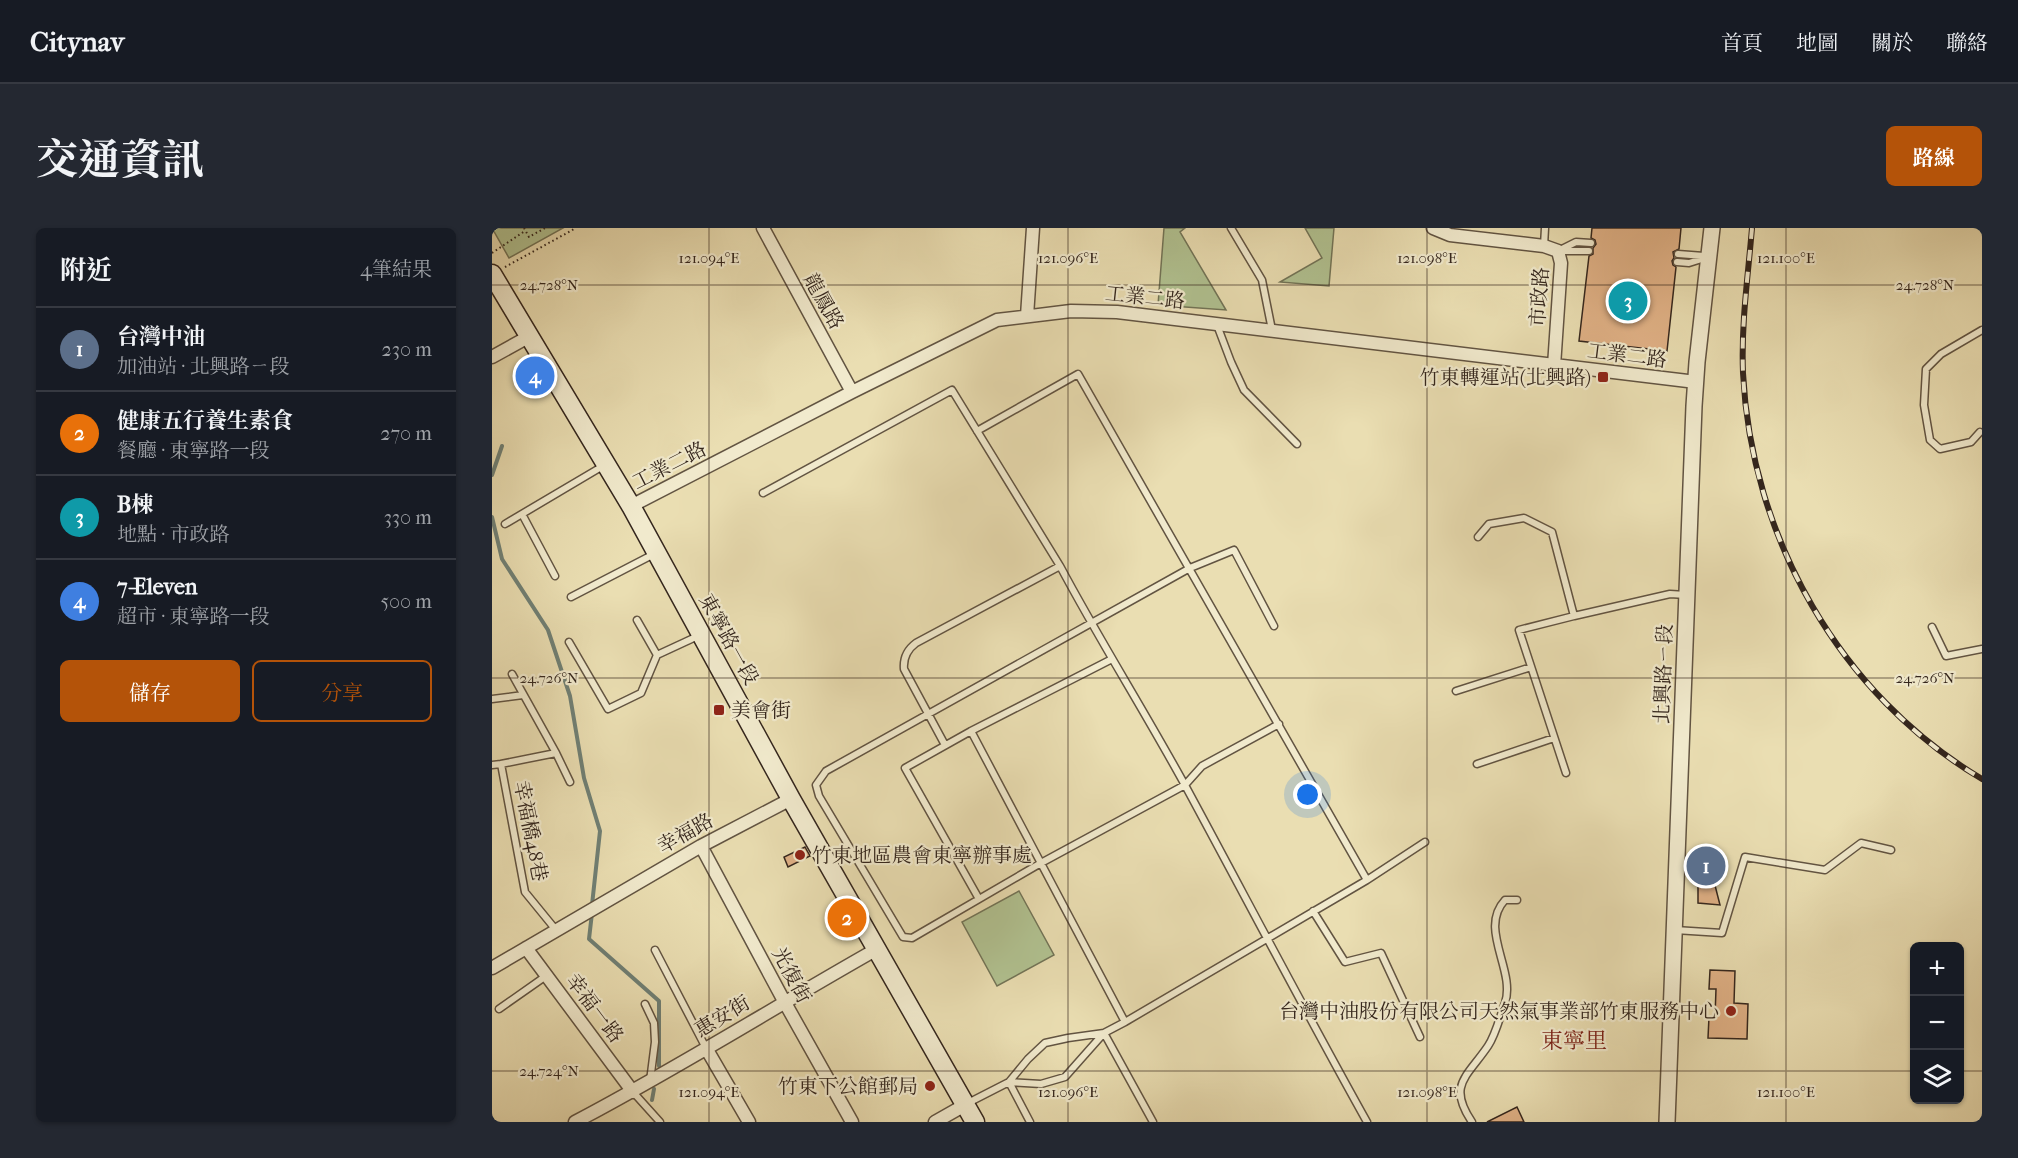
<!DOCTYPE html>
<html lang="zh-TW">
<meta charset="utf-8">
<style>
:root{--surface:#171b24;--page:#242831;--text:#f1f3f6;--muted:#9ea1a6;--line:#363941;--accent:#b45309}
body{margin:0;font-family:"IM FELL French Canon","Noto Serif TC",serif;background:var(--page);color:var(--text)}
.controls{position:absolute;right:18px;bottom:18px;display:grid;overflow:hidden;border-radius:9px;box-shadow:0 2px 4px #0004}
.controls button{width:54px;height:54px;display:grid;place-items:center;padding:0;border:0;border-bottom:2px solid var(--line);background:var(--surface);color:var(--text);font:30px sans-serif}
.you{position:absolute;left:816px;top:567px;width:21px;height:21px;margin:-15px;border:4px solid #fff;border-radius:50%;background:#1a73e8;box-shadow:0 0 0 9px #1a73e833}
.badge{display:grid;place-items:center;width:39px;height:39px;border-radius:50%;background:var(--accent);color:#fff;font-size:20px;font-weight:700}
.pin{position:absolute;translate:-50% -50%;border:3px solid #fff;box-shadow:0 2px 6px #0006}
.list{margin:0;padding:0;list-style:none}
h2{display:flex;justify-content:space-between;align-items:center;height:78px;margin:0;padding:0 24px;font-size:26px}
h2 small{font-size:20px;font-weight:400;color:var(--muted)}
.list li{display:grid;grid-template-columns:39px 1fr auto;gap:18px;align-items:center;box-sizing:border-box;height:84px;padding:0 24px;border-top:2px solid var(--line)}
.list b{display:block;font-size:22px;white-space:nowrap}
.list p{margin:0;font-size:20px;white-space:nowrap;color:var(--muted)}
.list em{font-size:20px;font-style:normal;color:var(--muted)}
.actions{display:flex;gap:12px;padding:18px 24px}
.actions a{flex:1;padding:14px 0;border:2px solid var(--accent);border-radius:9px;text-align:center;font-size:21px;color:var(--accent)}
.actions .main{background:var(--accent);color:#fff}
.icon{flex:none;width:33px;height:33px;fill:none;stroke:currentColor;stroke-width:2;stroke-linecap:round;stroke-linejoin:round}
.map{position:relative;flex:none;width:1490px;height:894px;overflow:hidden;border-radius:9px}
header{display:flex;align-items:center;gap:36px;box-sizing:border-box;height:84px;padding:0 30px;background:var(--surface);border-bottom:2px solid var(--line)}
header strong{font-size:28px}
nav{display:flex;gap:33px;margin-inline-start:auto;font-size:21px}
.intro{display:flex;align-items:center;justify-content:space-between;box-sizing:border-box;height:144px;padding:0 36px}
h1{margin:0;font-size:42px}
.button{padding:15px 27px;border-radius:9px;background:var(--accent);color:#fff;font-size:21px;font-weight:700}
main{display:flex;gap:36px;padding:0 36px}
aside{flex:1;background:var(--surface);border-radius:9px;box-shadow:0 2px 4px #0004}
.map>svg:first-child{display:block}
.green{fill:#b1c291;stroke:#727457;stroke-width:1.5}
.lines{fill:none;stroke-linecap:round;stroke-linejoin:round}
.stream{stroke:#708075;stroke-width:4}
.building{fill:#e0b186;stroke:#34261d;stroke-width:1.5}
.service-casing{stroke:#625442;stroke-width:9}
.minor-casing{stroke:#625442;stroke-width:15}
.tertiary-casing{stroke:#625442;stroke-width:18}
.secondary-casing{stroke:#34261d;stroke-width:21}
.path{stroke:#34261d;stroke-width:2;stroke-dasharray:1.5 3;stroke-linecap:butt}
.service{stroke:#f1eacd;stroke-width:6}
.minor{stroke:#f1eacd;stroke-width:12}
.tertiary{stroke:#f1eacd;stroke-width:15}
.secondary{stroke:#f1eacd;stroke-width:18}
.rail-casing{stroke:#34261d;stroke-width:6}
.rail{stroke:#f1eacd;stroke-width:4;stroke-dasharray:11;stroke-linecap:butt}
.ticks{fill:none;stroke:#34261d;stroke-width:1.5;stroke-opacity:0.45}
.poi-dot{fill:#8f2418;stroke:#f1eacd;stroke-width:2}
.labels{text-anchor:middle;stroke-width:4.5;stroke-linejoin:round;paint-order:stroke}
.street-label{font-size:20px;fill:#34261d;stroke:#f1eacd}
.poi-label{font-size:20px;fill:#34261d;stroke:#f1eacd;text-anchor:end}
.quarter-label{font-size:22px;fill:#7a1f14;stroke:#f1eacd}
.ticks-label{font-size:15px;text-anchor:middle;fill:#34261d;stroke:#f1eacd;stroke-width:4.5;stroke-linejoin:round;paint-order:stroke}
</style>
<header>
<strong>Citynav</strong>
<nav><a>首頁</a><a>地圖</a><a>關於</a><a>聯絡</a></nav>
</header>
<div class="intro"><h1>交通資訊</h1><a class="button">路線</a></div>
<main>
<aside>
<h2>附近<small>4筆結果</small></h2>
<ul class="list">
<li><span class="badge" style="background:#5c6f8a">1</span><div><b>台灣中油</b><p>加油站 · 北興路ㄧ段</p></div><em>230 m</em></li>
<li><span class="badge" style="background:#e8710a">2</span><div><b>健康五行養生素食</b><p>餐廳 · 東寧路一段</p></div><em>270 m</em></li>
<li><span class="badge" style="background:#0f9aa8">3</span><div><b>B棟</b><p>地點 · 市政路</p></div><em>330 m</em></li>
<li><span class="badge" style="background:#3f7fe0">4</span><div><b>7-Eleven</b><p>超市 · 東寧路一段</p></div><em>500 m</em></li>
</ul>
<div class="actions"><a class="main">儲存</a><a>分享</a></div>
</aside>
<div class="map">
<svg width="1490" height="894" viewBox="0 0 1490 894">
<rect width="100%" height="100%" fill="#eadeb2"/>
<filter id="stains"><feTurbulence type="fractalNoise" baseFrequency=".00333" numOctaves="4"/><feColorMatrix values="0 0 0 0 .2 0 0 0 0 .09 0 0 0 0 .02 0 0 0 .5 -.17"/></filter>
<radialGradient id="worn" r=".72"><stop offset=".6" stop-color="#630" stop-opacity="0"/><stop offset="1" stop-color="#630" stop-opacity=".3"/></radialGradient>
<path class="green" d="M 0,0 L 71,0 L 17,30 Z
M 672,0 L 693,0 L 688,4 L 734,82 L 666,77 Z
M 813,0 L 842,0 L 837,58 L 788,54 L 830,30 Z
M 527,663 L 562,727 L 505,758 L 470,694 Z"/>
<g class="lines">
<path class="stream" d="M 0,247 L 10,218
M 0,289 L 10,331 L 56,402 L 78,468 L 92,550 L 108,603 L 100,677
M 100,685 L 97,711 L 167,773 L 167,838
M 160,872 L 162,861"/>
</g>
<path class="building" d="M 1100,0 L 1189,0 L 1187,21 L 1181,24 L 1182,30 L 1180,33 L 1181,37 L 1184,39 L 1175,123 L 1087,113 L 1097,28 L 1101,26 L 1101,20 L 1104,16 L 1103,12 L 1099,10 Z
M 313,619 L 318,628 L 296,639 L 292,629 Z
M 1214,622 L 1228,677 L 1206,675 L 1206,654 Z
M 1218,742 L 1243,743 L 1242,775 L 1256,776 L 1255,811 L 1216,810 L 1217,789 L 1223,789 L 1224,761 L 1217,761 Z
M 1025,879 L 1032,894 L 995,894 Z"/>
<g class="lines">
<defs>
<path id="service" d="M 739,0 L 770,52 L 780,102
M 1052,18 L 1053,0
M 1066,23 L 1084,14 L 1099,15
M 1067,23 L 1097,23
M 1186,26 L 1212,28
M 1185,34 L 1197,35 L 1216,29
M 725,97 L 739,134 L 752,162 L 805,216
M 485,203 L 586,146 L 875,652
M 1488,204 L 1479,214 L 1448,221 L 1438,212 L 1432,177 L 1434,141 L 1449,126 L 1490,102
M 271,265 L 460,162 L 568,338
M 30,286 L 63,348
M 13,296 L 111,238
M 986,309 L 997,296 L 1032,290 L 1060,304 L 1082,388 L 1178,366 L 1194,367
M 79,369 L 164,325
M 145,392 L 165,427
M 782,398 L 742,322 L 698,340 L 334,543 L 324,557 L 327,568 L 411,709 L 420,710 L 549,635 L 693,557 L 710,538 L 787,496
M 1440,399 L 1454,428 L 1490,421
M 77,414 L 116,481 L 149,465 L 165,427 L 206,408
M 20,446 L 64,525 L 9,536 L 33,664 L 64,702
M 964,463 L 1039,439
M 0,471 L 31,467
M 479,503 L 413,540 L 487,671
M 453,517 L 412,441 C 411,430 416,421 424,415 L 568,338 C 608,413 653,484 694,559 C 754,670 813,783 875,894
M 64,525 L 78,554
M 985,536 L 1062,510
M 0,537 L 9,536
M 1074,545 L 1027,402 L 1082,388
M 821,683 L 853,734 L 889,725 L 928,809
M 1183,702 L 1230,705 L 1253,629 L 1333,642 L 1369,615 L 1399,622
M 163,722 L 214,820
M 153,776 L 162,795 L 163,814 L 158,853
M 7,781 L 54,748
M 633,794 L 875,652 L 933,614
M 612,805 L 573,849 L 549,856 L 517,854 L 536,831 L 553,815 L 576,810 L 612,805 L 633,794 L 479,503 L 620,431
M 612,805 L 661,894
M 141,864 L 168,894
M 474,876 L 517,854 L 538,894
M 980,894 C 955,857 975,849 996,818 C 1004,806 1008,788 1013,775 C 1024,742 986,701 1013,672 L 1025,672"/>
<path id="minor" d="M 271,0 L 360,164
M 941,0 L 958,7 L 1052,18 L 1066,23 L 1069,35 L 1062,138
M 535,88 L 541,0
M 0,129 L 38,108
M 139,278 L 360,164 L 505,92 L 579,83 L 625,84 L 1204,154
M 209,618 L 292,773 L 360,894
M 34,720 L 141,864
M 0,740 L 209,618 L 299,571
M 214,820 L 257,894
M 83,894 C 186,840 284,778 385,721
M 443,894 L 473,877"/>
<path id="tertiary" d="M 1175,894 L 1202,178 L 1205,134 L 1220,0"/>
<path id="secondary" d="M 0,46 L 139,278 L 299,571 L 483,894"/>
</defs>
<use href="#service" class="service-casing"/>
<use href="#minor" class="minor-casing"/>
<use href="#tertiary" class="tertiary-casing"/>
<use href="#secondary" class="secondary-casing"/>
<path class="path" d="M 32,0 L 37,9 L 53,0
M 0,25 L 33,3
M 13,39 L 84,0"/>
<use href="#service" class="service"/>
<use href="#minor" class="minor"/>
<use href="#tertiary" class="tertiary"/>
<use href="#secondary" class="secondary"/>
<defs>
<path id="rail" d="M 1260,0 C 1256,48 1249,96 1251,145 C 1259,309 1348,467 1490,551"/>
</defs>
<use href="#rail" class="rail-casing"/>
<use href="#rail" class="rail"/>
</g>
<path class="ticks" d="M 217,0 L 217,894M 576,0 L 576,894M 935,0 L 935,894M 1294,0 L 1294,894M 0,57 L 1490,57M 0,450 L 1490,450M 0,843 L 1422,843M 1468,843 L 1490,843"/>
<g class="poi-dot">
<rect x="1105" y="143" width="12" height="12" rx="3"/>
<rect x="221" y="476" width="12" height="12" rx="3"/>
<circle cx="308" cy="627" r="6"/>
<circle cx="1239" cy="783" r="6"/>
<circle cx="438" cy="858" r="6"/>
</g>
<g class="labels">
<g class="street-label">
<text transform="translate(653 69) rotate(6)" y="7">工業二路</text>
<text transform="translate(1047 69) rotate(-86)" y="7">市政路</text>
<text transform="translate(332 73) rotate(61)" y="7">龍鳳路</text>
<text transform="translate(1135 127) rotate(7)" y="7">工業二路</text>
<text transform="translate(177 237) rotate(-27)" y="7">工業二路</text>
<text transform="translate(237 411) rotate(61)" y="7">東寧路一段</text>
<text transform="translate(1171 446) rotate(-88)" y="7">北興路ㄧ段</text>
<text transform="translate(39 603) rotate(79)" y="7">幸福橋48巷</text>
<text transform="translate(193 605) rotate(-29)" y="7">幸福路</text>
<text transform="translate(300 747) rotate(62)" y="7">光復街</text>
<text transform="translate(103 780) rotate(53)" y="7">幸福一路</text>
<text transform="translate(230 788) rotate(-31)" y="7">惠安街</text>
</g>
<g class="poi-label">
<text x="1099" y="156">竹東轉運站(北興路)</text>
<text x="239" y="489" text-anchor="start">美會街</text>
<text x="320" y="634" text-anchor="start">竹東地區農會東寧辦事處</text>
<text x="1227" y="790">台灣中油股份有限公司天然氣事業部竹東服務中心</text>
<text x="426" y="865">竹東下公館郵局</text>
</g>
<g class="quarter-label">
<text x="1082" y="820">東寧里</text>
</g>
</g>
<g class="ticks-label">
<text x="217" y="35">121.094°E</text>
<text x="576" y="35">121.096°E</text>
<text x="935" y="35">121.098°E</text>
<text x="1294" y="35">121.100°E</text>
<text x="57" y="62">24.728°N</text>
<text x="1433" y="62">24.728°N</text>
<text x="57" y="455">24.726°N</text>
<text x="1433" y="455">24.726°N</text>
<text x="57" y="848">24.724°N</text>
<text x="217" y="869">121.094°E</text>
<text x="576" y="869">121.096°E</text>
<text x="935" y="869">121.098°E</text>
<text x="1294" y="869">121.100°E</text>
</g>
<rect width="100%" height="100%" filter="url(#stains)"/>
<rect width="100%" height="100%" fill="url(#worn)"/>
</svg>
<div class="controls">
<button>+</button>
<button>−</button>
<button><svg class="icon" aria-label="layers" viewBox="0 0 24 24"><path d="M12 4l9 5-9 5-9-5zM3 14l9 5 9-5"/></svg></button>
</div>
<div class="you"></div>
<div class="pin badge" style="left:1214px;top:638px;background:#5c6f8a">1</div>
<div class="pin badge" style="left:355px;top:690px;background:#e8710a">2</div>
<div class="pin badge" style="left:1136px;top:73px;background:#0f9aa8">3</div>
<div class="pin badge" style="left:43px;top:148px;background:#3f7fe0">4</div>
</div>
</main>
